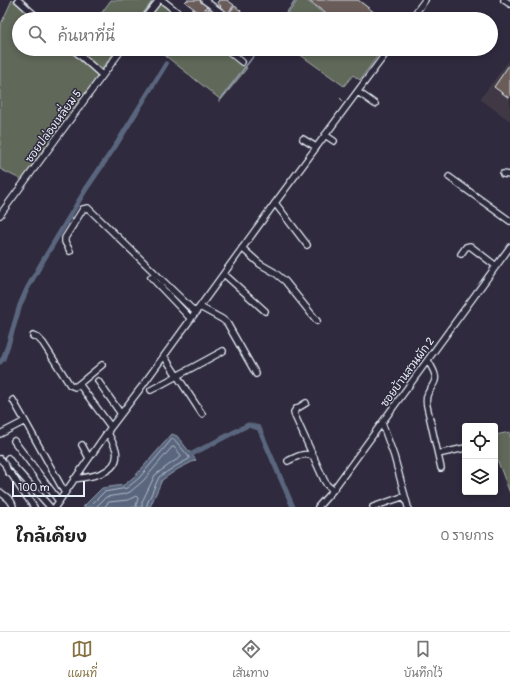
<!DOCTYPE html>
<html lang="th">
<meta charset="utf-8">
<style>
:root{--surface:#fff;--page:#f2f2f2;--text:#222;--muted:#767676;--line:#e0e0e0;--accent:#857141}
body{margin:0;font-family:Pangolin,"Playpen Sans Thai",sans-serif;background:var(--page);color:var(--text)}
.controls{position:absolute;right:12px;bottom:12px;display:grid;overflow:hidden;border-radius:4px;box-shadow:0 2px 6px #0003}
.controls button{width:36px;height:36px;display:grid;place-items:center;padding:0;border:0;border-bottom:1px solid var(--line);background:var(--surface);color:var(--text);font:20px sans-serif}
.scale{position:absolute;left:12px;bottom:10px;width:73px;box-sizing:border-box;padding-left:4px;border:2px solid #e8f1f8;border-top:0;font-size:11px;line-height:14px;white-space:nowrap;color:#e8f1f8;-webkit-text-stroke:3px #2f2a3d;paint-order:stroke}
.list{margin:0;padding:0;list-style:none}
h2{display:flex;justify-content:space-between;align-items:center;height:52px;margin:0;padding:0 16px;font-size:17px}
h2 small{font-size:13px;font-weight:400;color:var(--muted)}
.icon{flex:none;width:22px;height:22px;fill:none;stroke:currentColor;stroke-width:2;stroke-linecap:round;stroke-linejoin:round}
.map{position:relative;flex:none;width:510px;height:507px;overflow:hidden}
.search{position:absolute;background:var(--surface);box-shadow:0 2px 6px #0003;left:12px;right:12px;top:12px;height:44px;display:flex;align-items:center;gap:10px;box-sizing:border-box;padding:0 14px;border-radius:22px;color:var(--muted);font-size:15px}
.sheet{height:124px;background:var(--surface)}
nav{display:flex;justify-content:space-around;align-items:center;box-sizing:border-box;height:56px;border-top:1px solid var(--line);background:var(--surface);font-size:11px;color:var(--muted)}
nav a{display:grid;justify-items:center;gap:2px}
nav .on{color:var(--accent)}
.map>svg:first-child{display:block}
.built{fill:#413945}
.green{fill:#60675a;stroke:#a4aca9}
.water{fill:#5a667e;stroke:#939eaf}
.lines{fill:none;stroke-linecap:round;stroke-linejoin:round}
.shore{stroke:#afb9c7;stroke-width:1}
.stream{stroke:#939eaf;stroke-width:1.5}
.canal{stroke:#5a667e;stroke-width:5}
.building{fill:#6b5b59;stroke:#e8f1f8}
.minor-casing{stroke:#e8f1f8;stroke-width:8}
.path{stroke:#e8f1f8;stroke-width:1;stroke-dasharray:4 3;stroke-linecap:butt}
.minor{stroke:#2f2a3d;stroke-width:5.5}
.labels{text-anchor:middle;stroke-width:3;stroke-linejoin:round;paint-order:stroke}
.street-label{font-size:11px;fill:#e8f1f8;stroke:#2f2a3d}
</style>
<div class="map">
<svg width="510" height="507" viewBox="0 0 510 507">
<rect width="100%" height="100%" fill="#2f2a3d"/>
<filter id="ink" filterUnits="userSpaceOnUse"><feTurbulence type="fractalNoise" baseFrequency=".025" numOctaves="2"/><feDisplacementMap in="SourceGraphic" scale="8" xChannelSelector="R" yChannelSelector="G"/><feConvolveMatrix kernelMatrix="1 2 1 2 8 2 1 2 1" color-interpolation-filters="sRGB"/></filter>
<g filter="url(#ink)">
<path class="built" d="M 510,59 L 510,121 L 480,99 Z"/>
<path class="green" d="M 12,0 L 34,19 L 19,19 L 19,49 L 67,49 L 98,76 L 22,180 L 0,169 L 0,26 Z
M 111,0 L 153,0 L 139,19 L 97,19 Z
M 298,0 L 306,0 L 331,19 L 284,19 Z
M 160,3 L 181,19 L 148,19 Z
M 76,49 L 117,49 L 101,70 Z
M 157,49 L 221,49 L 247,68 L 221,100 Z
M 292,49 L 370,49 L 378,55 L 360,80 L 353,75 L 344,86 Z
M 510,432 L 510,493 L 495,454 L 495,435 Z"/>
<path class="water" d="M 172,434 L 177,436 L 196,460 L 178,469 L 162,480 L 150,507 L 83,507 L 102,488 L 124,485 L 136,475 Z"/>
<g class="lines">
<path class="shore" d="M 89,507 L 104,492 L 127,488 L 139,478 L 172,439 L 174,439 L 189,457 L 189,459 L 176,466 L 159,477 L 147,504 L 147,507
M 96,507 L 106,497 L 125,494 L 130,492 L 143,481 L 172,447 L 174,447 L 181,455 L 181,457 L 173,462 L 155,475 L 142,502 L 142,507
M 104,507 L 109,502 L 128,500 L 136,496 L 138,498 L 136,507"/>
<path class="stream" d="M 282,19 L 296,0
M 219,101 L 259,49"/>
<path class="canal" d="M 0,362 L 3,359 L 8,345 L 20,305 L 27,289 L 41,264 L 86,189 L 116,145 L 166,64
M 192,454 L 248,425 L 259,428 L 293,507"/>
</g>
<path class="building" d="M 187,0 L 200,0 L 207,6 L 201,14 L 185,2 Z
M 219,0 L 227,0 L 234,5 L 228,13 L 220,7 L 221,6 L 217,3 Z
M 308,0 L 358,0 L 383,19 L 333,19 Z
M 235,6 L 241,11 L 238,18 L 235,16 L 233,17 L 228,14 Z
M 206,8 L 208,10 L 209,8 L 216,13 L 211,19 L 208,19 L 201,14 Z
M 193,9 L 201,15 L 198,19 L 190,19 L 187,17 Z
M 509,65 L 510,66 L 510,96 L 509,98 L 494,87 Z"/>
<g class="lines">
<defs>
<path id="minor" d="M 18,0 L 39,19
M 162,0 L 186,19
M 204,0 L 230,19
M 504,0 L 510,4
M 144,19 L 159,0
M 411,19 L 425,0
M 73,49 L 102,75
M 226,49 L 242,62
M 358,92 L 375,104
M 325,135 L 334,141
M 303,139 L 316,147
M 503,174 L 510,175
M 449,177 L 510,221
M 275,203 L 307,245
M 0,215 L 122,49
M 242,248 L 260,264 L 274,272 L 285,281 L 317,321
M 70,251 L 65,242 L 65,238 L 83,209 L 88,208 L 196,313
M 461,254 L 466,247 L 470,246 L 496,266
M 224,274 L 265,311
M 151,277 L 191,319
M 200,307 L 222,319 L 227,323 L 256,374
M 33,336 L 38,338 L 43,343 L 70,385 L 75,387 L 79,384
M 164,356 L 202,414
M 428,360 C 430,365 434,370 435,375 C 437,382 431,387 428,393 C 426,397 426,401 427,406 L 441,468
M 102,365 L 79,384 L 111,427
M 98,381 L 121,414
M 151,390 L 223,351
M 13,400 L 25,421
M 306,403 L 296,409 L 294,412 L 295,416 L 324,480 L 327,485 L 333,490
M 382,423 L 394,456 L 408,507
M 0,434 L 25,421 L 65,493
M 14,441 L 59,501
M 82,445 L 89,458
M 438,454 L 465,448
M 8,458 L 16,469 L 50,507
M 0,459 L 5,464 L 8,472 L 12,475 L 21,489 L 34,507
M 288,461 C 296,457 305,451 314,457
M 74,479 C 91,477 121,473 116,450 C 114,444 110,438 108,432
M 0,492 C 5,496 13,500 13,507
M 55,507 L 111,427 L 140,389 L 275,203 L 389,49
M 318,507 L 333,490 L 510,247
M 373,507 L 405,496"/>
</defs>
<use href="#minor" class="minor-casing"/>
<path class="path" d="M 340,98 L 343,101"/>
<use href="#minor" class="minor"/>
</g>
</g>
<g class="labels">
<g class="street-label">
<text transform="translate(53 126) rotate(-54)" y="4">ซอยปล่องเหลี่ยม 5</text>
<text transform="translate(407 372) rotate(-54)" y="4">ซอยบ้านสวนผัก 2</text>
</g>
</g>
</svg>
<div class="controls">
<button><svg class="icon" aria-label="locate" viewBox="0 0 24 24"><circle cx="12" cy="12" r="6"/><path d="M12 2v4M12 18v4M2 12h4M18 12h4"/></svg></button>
<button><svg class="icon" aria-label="layers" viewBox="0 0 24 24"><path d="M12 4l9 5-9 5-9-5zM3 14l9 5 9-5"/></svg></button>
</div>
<div class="scale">100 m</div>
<div class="search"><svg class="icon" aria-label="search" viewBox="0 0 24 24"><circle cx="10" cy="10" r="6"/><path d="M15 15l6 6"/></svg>ค้นหาที่นี่</div>
</div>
<section class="sheet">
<h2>ใกล้เคียง<small>0 รายการ</small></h2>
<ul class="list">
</ul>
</section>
<nav>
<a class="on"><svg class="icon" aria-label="map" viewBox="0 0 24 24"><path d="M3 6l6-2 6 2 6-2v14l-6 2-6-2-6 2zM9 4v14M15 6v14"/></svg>แผนที่</a>
<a><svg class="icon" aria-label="directions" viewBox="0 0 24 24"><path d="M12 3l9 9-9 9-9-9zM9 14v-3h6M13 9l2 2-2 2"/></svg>เส้นทาง</a>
<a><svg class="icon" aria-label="saved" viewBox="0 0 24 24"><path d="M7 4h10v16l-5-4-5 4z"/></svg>บันทึกไว้</a>
</nav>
